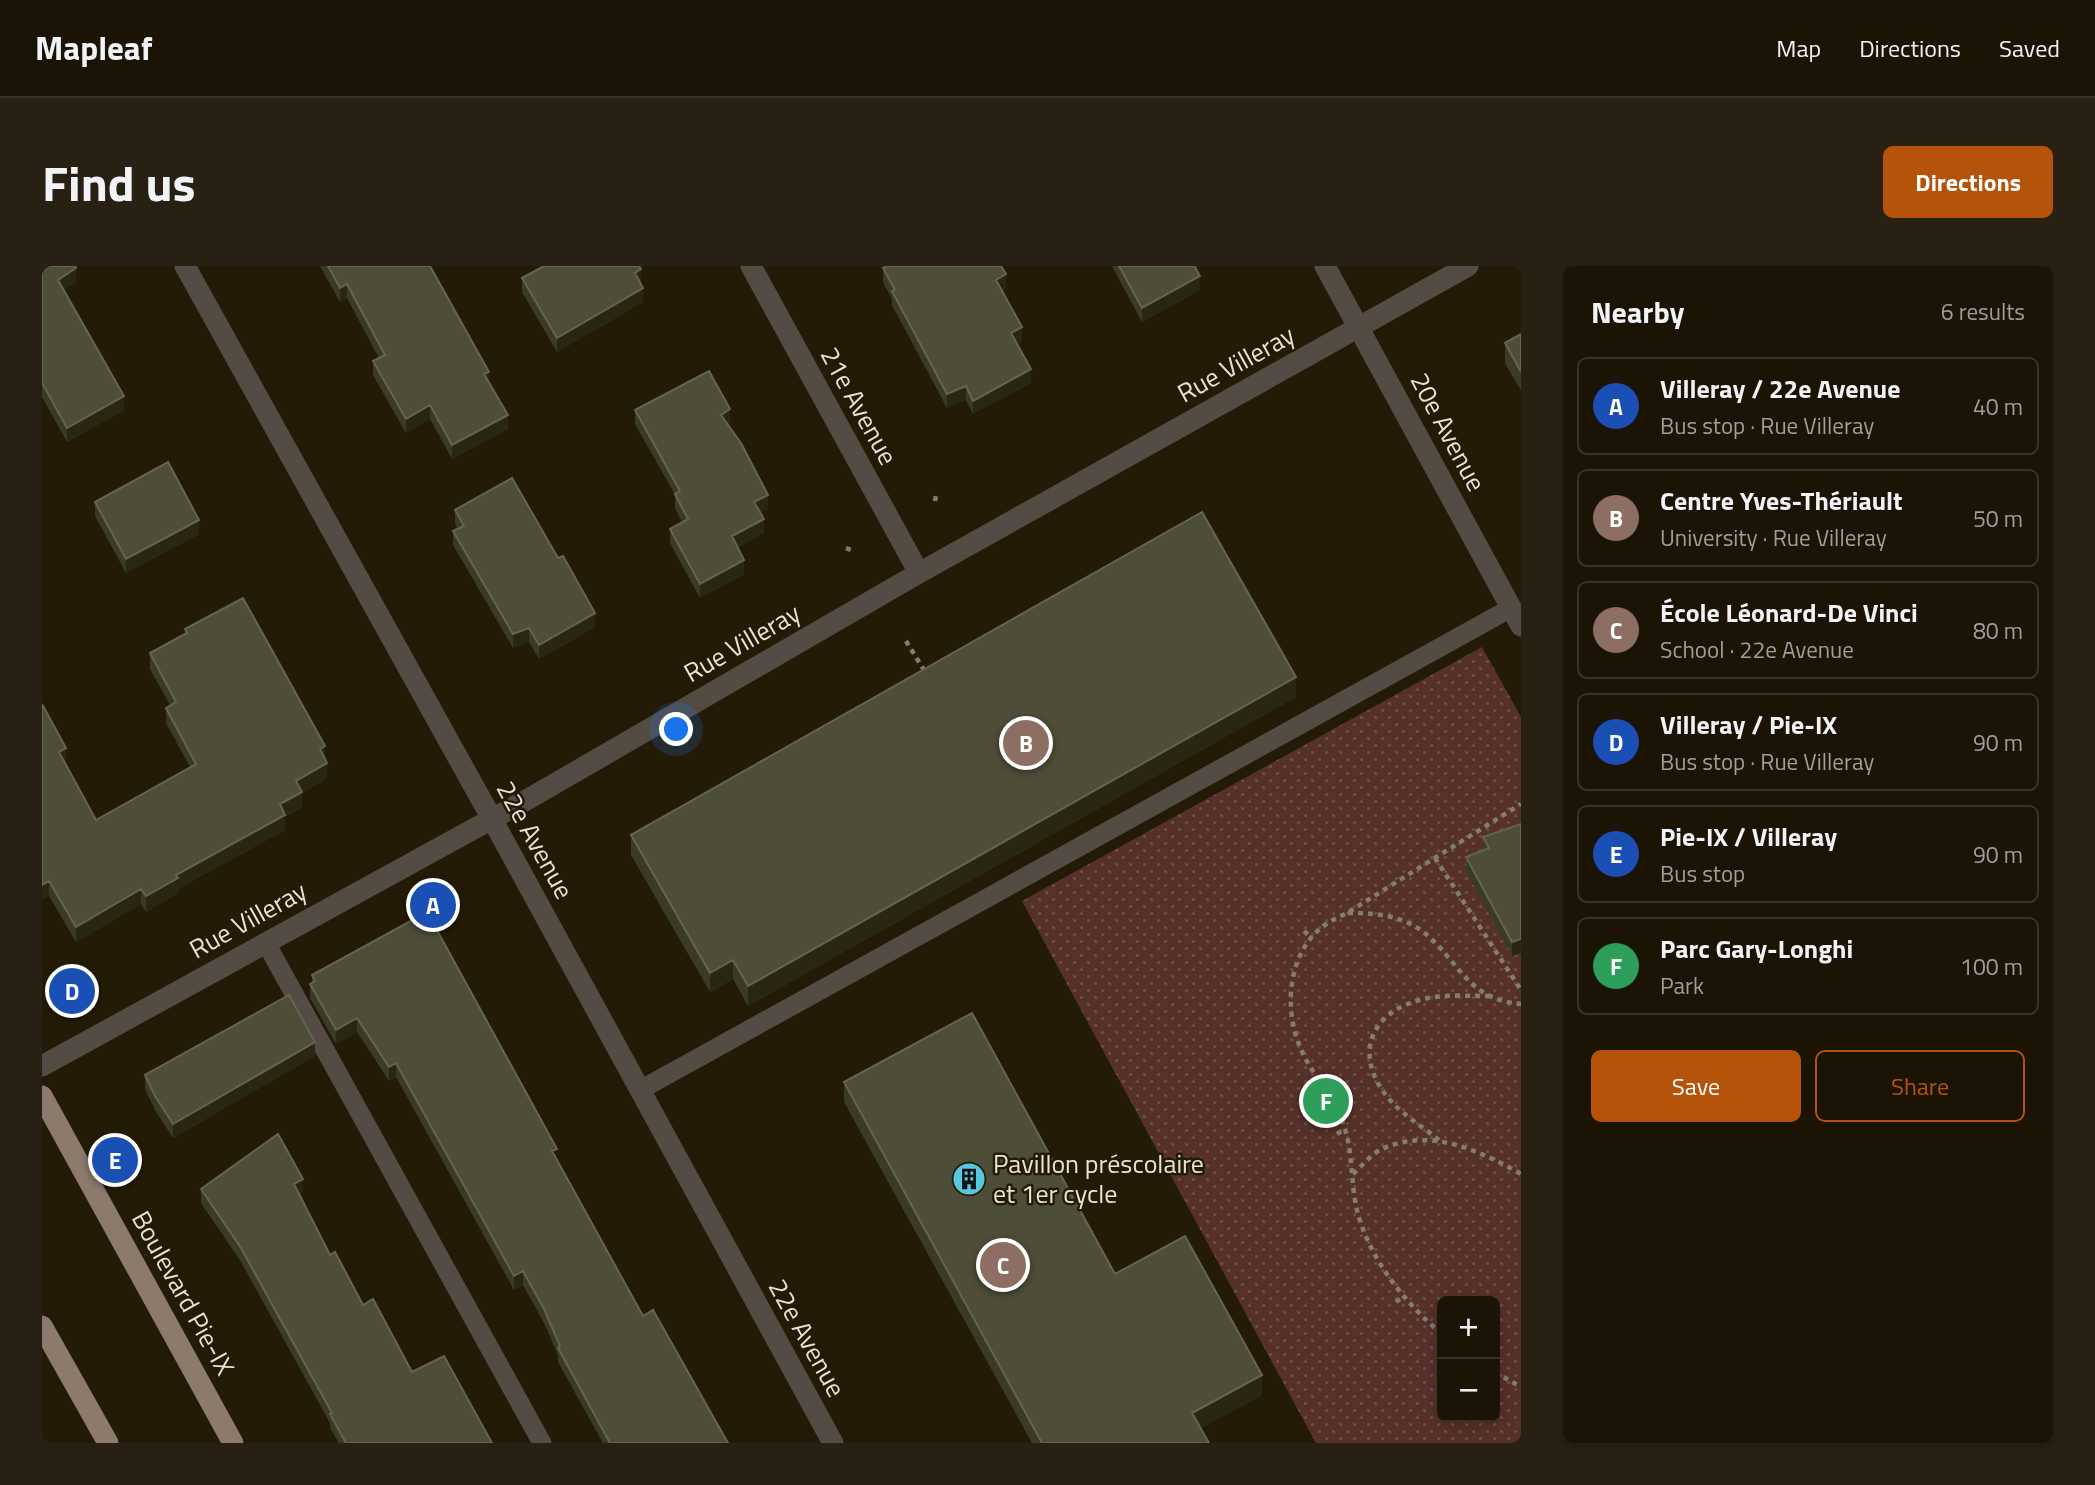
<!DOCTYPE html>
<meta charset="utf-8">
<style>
:root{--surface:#1b1405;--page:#282113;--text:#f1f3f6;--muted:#a09e9a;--line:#393327;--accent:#b45309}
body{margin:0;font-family:"Titillium Web",sans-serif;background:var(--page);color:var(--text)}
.controls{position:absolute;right:21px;bottom:21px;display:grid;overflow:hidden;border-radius:10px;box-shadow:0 4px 18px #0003}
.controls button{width:63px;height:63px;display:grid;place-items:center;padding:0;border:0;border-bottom:2px solid var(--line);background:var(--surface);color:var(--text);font:35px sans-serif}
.you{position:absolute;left:635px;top:464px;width:24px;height:24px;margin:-18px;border:5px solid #fff;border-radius:50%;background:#1a73e8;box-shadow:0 0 0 10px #1a73e833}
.badge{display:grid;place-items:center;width:46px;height:46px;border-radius:50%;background:var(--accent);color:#fff;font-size:23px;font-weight:700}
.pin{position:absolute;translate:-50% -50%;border:4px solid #fff;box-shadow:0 2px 7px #0006}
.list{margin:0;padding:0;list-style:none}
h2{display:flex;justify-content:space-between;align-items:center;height:91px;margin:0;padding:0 28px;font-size:30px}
h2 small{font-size:23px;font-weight:400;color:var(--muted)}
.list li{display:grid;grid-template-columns:46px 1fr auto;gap:21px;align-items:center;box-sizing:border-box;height:98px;margin:0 14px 14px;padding:0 14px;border:2px solid var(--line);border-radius:10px}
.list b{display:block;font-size:26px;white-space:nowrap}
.list p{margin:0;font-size:23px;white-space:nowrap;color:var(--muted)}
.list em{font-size:23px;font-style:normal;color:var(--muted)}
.actions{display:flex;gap:14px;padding:21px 28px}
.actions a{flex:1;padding:16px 0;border:2px solid var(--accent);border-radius:10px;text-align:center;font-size:24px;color:var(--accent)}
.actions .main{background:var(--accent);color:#fff}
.map{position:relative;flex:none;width:1479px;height:1177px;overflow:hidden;border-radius:10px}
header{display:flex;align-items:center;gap:42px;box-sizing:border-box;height:98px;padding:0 35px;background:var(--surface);border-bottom:2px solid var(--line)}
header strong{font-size:33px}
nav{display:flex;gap:38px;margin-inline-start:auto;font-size:24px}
.intro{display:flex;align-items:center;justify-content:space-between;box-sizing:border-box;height:168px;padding:0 42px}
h1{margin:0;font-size:49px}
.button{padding:18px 32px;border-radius:10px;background:var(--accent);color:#fff;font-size:24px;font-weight:700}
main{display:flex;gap:42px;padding:0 42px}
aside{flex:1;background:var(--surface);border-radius:10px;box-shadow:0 4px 18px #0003}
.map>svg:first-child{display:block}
.park{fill:url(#park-dots);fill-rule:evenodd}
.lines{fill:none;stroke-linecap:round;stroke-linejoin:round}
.path{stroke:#847d6c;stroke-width:4.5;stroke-dasharray:5 5;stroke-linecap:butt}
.service{stroke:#544b44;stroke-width:19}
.minor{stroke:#544b44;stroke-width:21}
.primary{stroke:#8c7a6c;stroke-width:21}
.wall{fill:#3a3b25}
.shaded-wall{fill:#292611}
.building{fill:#4d4d38;stroke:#656451;stroke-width:2}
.labels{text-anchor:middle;stroke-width:5;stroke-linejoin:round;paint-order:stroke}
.street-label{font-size:26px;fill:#e9e3d6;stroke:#241b07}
.poi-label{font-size:26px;fill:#e9e3d6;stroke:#241b07;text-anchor:start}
</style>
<header>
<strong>Mapleaf</strong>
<nav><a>Map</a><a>Directions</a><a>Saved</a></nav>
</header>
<div class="intro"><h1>Find us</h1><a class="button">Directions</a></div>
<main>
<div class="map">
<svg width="1479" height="1177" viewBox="0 0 1479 1177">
<defs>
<pattern id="park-dots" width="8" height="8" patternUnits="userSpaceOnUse" patternTransform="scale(1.75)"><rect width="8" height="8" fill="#563129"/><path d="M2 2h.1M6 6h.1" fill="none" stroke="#6e4f47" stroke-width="1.8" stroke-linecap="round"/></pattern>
</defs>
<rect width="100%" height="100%" fill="#241b07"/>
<path class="park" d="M 1440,381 L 1479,451 L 1479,1177 L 1274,1177 L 980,635 ZM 1400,1035 L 1453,1035 L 1453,1151 L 1400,1151 Z"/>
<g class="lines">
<path class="path" d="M 893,235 L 894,229
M 804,282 L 809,284
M 864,375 L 885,409
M 1393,592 L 1479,724
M 1306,647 C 1332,647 1358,649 1380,665 C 1416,692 1424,734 1479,738
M 1262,665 L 1270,672
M 1295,868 L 1303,863
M 1397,874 C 1381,861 1361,849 1347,833 C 1310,789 1328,745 1382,733 C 1403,728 1426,730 1447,730
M 1311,908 C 1320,900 1329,888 1340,883 C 1387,861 1437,884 1479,908
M 1354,1036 L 1362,1030
M 1400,1068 C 1364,1038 1329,995 1316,948 C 1308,919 1312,889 1302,860 C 1292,830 1270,810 1258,781 C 1241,741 1246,682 1286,657 C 1292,653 1299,650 1305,647 L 1479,538
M 1453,1106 L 1479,1121"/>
<path class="service" d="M 224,677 L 500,1177
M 598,824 L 1469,342"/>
<path class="minor" d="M 143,0 L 450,553 L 791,1177
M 709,0 L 877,307
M 1283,0 L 1479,360
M 0,800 L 488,532 L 877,307 L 1426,0"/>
<path class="primary" d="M 0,830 L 191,1177
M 0,1060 L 66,1177"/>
</g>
<path class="wall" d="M 0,0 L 34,16 L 22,24 L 82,144 L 25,176 L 0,131 Z
M 278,0 L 388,0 L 447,116 L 466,163 L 410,193 L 388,153 L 364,167 L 331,109 L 331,95 L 337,92 L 305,32 L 298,36 Z
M 1070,0 L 1155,0 L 1158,24 L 1100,56 Z
M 841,2 L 964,22 L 960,25 L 980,75 L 975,78 L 989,117 L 931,148 L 924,134 L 905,142 L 850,39 L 850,33 L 841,16 Z
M 480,12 L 599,17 L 601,36 L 515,86 L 480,26 Z
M 1479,68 L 1479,125 L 1463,97 L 1463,77 Z
M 593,144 L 688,157 L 686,159 L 726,243 L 718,247 L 722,267 L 696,281 L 702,308 L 658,332 L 628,277 L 628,263 L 640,256 L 633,242 L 633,229 L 593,158 Z
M 53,236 L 157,268 L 84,307 L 53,250 Z
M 413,244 L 553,361 L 497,393 L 487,376 L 471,382 L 411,279 L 411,265 L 416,263 L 413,258 Z
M 143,363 L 283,492 L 285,512 L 260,527 L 260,541 L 243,551 L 243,564 L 136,623 L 136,627 L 104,646 L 99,638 L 34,676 L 7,630 L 0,634 L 0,438 L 24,497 L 23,498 L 54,554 L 148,501 L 124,457 L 124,442 L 128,439 L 108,403 L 108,387 L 143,368 Z
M 1254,431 L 706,740 L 691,713 L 668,726 L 589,589 L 589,569 Z
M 1479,558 L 1479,687 L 1470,690 L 1424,605 L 1424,591 L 1441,585 L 1441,571 Z
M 270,709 L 515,893 L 601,1050 L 686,1177 L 561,1177 L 516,1096 L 516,1089 L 502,1057 L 481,1019 L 472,1024 L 354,811 L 347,815 L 315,766 L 294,778 L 268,732 L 268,718 L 270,717 Z
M 273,790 L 131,872 L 113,844 L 103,823 L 103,809 Z
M 802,816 L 1073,1008 L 1220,1129 L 1159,1162 L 1167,1177 L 990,1177 L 802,836 Z
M 159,923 L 261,926 L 257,929 L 288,989 L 321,1039 L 370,1106 L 450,1177 L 297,1177 L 288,1162 L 288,1157 L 199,996 L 159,937 Z"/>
<path class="shaded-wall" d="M 34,2 L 34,16 L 16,28 L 16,14 Z
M 599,3 L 599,17 L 593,21 L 593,7 Z
M 964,8 L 964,22 L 954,28 L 954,14 Z
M 1158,10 L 1158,24 L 1100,56 L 1100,42 Z
M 305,18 L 305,32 L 298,36 L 298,22 Z
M 601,22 L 601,36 L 515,86 L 515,72 Z
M 980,61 L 980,75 L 969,81 L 969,67 Z
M 989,103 L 989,117 L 931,148 L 931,135 Z
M 447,106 L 447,120 L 442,108 Z
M 924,120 L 924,134 L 905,142 L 905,128 Z
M 82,130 L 82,144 L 25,176 L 25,162 Z
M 388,139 L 388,153 L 364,167 L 364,153 Z
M 688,143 L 688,157 L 679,163 L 679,149 Z
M 466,149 L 466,163 L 410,193 L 410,179 Z
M 726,229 L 726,243 L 712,250 L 712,236 Z
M 722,253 L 722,267 L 690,284 L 690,270 Z
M 157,254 L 157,268 L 84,307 L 84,293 Z
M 702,294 L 702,308 L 658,332 L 658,318 Z
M 553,347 L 553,361 L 497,393 L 497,379 Z
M 487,362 L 487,376 L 471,382 L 471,368 Z
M 1254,411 L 1254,431 L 706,740 L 706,720 Z
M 283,480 L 283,496 L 278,483 Z
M 24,482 L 24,497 L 17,501 L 17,486 Z
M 285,497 L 285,512 L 260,527 L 260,541 L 243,551 L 243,564 L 136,623 L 136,627 L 104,646 L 104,630 L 238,538 L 254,515 Z
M 7,615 L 7,630 L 0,634 L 0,619 Z
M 99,623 L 99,638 L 34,676 L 34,661 Z
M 1479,673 L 1479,687 L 1470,690 L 1470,676 Z
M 691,694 L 691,713 L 668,726 L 668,707 Z
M 315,752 L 315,766 L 294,778 L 294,764 Z
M 273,776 L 273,790 L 131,872 L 131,858 Z
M 354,797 L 354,811 L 347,815 L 347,801 Z
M 261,913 L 261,926 L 252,932 L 252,918 Z
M 481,1005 L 481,1019 L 472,1024 L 472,1010 Z
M 1220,1109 L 1220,1129 L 1150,1167 L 1150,1147 Z"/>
<path class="building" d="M 0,0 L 33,0 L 34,2 L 16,14 L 82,130 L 25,162 L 0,117 Z
M 286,0 L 388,0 L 447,106 L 442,108 L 466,149 L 410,179 L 388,139 L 364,153 L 331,95 L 343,89 L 305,18 L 298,22 Z
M 502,0 L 597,0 L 599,3 L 593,7 L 601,22 L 515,72 L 480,12 Z
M 845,0 L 959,0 L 964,8 L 954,14 L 980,61 L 969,67 L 989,103 L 931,135 L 924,120 L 905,128 L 850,25 L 853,24 L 841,2 Z
M 1077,0 L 1152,0 L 1158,10 L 1100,42 Z
M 1479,68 L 1479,106 L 1463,77 Z
M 667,105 L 688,143 L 679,149 L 699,177 L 726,229 L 712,236 L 722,253 L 690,270 L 702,294 L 658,318 L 628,263 L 646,253 L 633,228 L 638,225 L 593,144 Z
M 126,196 L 157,254 L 84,293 L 53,236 Z
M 470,212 L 516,292 L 521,290 L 553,347 L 497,379 L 487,362 L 471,368 L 411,265 L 422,260 L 413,244 Z
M 1160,246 L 1254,411 L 706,720 L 691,694 L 668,707 L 589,569 Z
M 201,332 L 283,480 L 278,483 L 285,497 L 254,515 L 260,526 L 238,538 L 243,549 L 134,609 L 136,612 L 104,630 L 99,623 L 34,661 L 7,615 L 0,619 L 0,438 L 24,482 L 17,486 L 54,554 L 154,498 L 124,442 L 134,436 L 108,387 L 145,367 L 143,363 Z
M 1479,558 L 1479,673 L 1470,676 L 1424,591 L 1447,582 L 1441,571 Z
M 385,646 L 515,883 L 510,885 L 601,1050 L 611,1044 L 686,1177 L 568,1177 L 516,1082 L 518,1080 L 502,1043 L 481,1005 L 472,1010 L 354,797 L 347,801 L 315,752 L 294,764 L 268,718 L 273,715 L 270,709 Z
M 247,729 L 273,776 L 131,858 L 113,830 L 103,809 Z
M 930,747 L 1073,1008 L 1143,970 L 1220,1109 L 1150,1147 L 1167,1177 L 1000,1177 L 802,816 Z
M 236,868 L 261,913 L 252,918 L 288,989 L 293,986 L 321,1039 L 331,1033 L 370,1106 L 402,1090 L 450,1177 L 304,1177 L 288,1148 L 290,1147 L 199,982 L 159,923 Z"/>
<defs>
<symbol id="building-disc" viewBox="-11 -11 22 22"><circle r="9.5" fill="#56c9e1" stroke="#241b07"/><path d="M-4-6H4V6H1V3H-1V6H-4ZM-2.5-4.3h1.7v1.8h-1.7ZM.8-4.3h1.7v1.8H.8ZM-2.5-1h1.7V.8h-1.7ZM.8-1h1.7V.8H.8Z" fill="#111"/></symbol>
</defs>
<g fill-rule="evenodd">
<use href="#building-disc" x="908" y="894" width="38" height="38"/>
</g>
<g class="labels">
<g class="street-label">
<text transform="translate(1194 98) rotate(-29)" y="9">Rue Villeray</text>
<text transform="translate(817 140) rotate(61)" y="9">21e Avenue</text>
<text transform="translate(1406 166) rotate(62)" y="9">20e Avenue</text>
<text transform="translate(700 377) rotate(-30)" y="9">Rue Villeray</text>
<text transform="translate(493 574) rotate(61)" y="9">22e Avenue</text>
<text transform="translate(206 654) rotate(-29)" y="9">Rue Villeray</text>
<text transform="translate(141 1027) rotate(61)" y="9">Boulevard Pie-IX</text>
<text transform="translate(765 1072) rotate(61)" y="9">22e Avenue</text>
</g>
<g class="poi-label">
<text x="951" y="907">Pavillon préscolaire<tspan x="951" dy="30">et 1er cycle</tspan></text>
</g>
</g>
</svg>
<div class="controls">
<button>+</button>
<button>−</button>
</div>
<div class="you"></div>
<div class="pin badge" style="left:391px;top:639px;background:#1a4fb4">A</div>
<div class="pin badge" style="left:984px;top:477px;background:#8d6e63">B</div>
<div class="pin badge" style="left:961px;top:999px;background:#8d6e63">C</div>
<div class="pin badge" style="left:30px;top:725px;background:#1a4fb4">D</div>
<div class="pin badge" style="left:73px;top:894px;background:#1a4fb4">E</div>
<div class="pin badge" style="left:1284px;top:835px;background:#2e9e5b">F</div>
</div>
<aside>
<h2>Nearby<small>6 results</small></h2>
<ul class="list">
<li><span class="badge" style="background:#1a4fb4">A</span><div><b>Villeray / 22e Avenue</b><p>Bus stop · Rue Villeray</p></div><em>40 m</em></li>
<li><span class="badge" style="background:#8d6e63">B</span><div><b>Centre Yves-Thériault</b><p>University · Rue Villeray</p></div><em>50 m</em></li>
<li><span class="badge" style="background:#8d6e63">C</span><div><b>École Léonard-De Vinci</b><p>School · 22e Avenue</p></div><em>80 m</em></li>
<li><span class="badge" style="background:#1a4fb4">D</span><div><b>Villeray / Pie-IX</b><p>Bus stop · Rue Villeray</p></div><em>90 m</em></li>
<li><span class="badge" style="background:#1a4fb4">E</span><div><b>Pie-IX / Villeray</b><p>Bus stop</p></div><em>90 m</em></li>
<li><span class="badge" style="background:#2e9e5b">F</span><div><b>Parc Gary-Longhi</b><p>Park</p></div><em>100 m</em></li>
</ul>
<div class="actions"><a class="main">Save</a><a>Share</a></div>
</aside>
</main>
